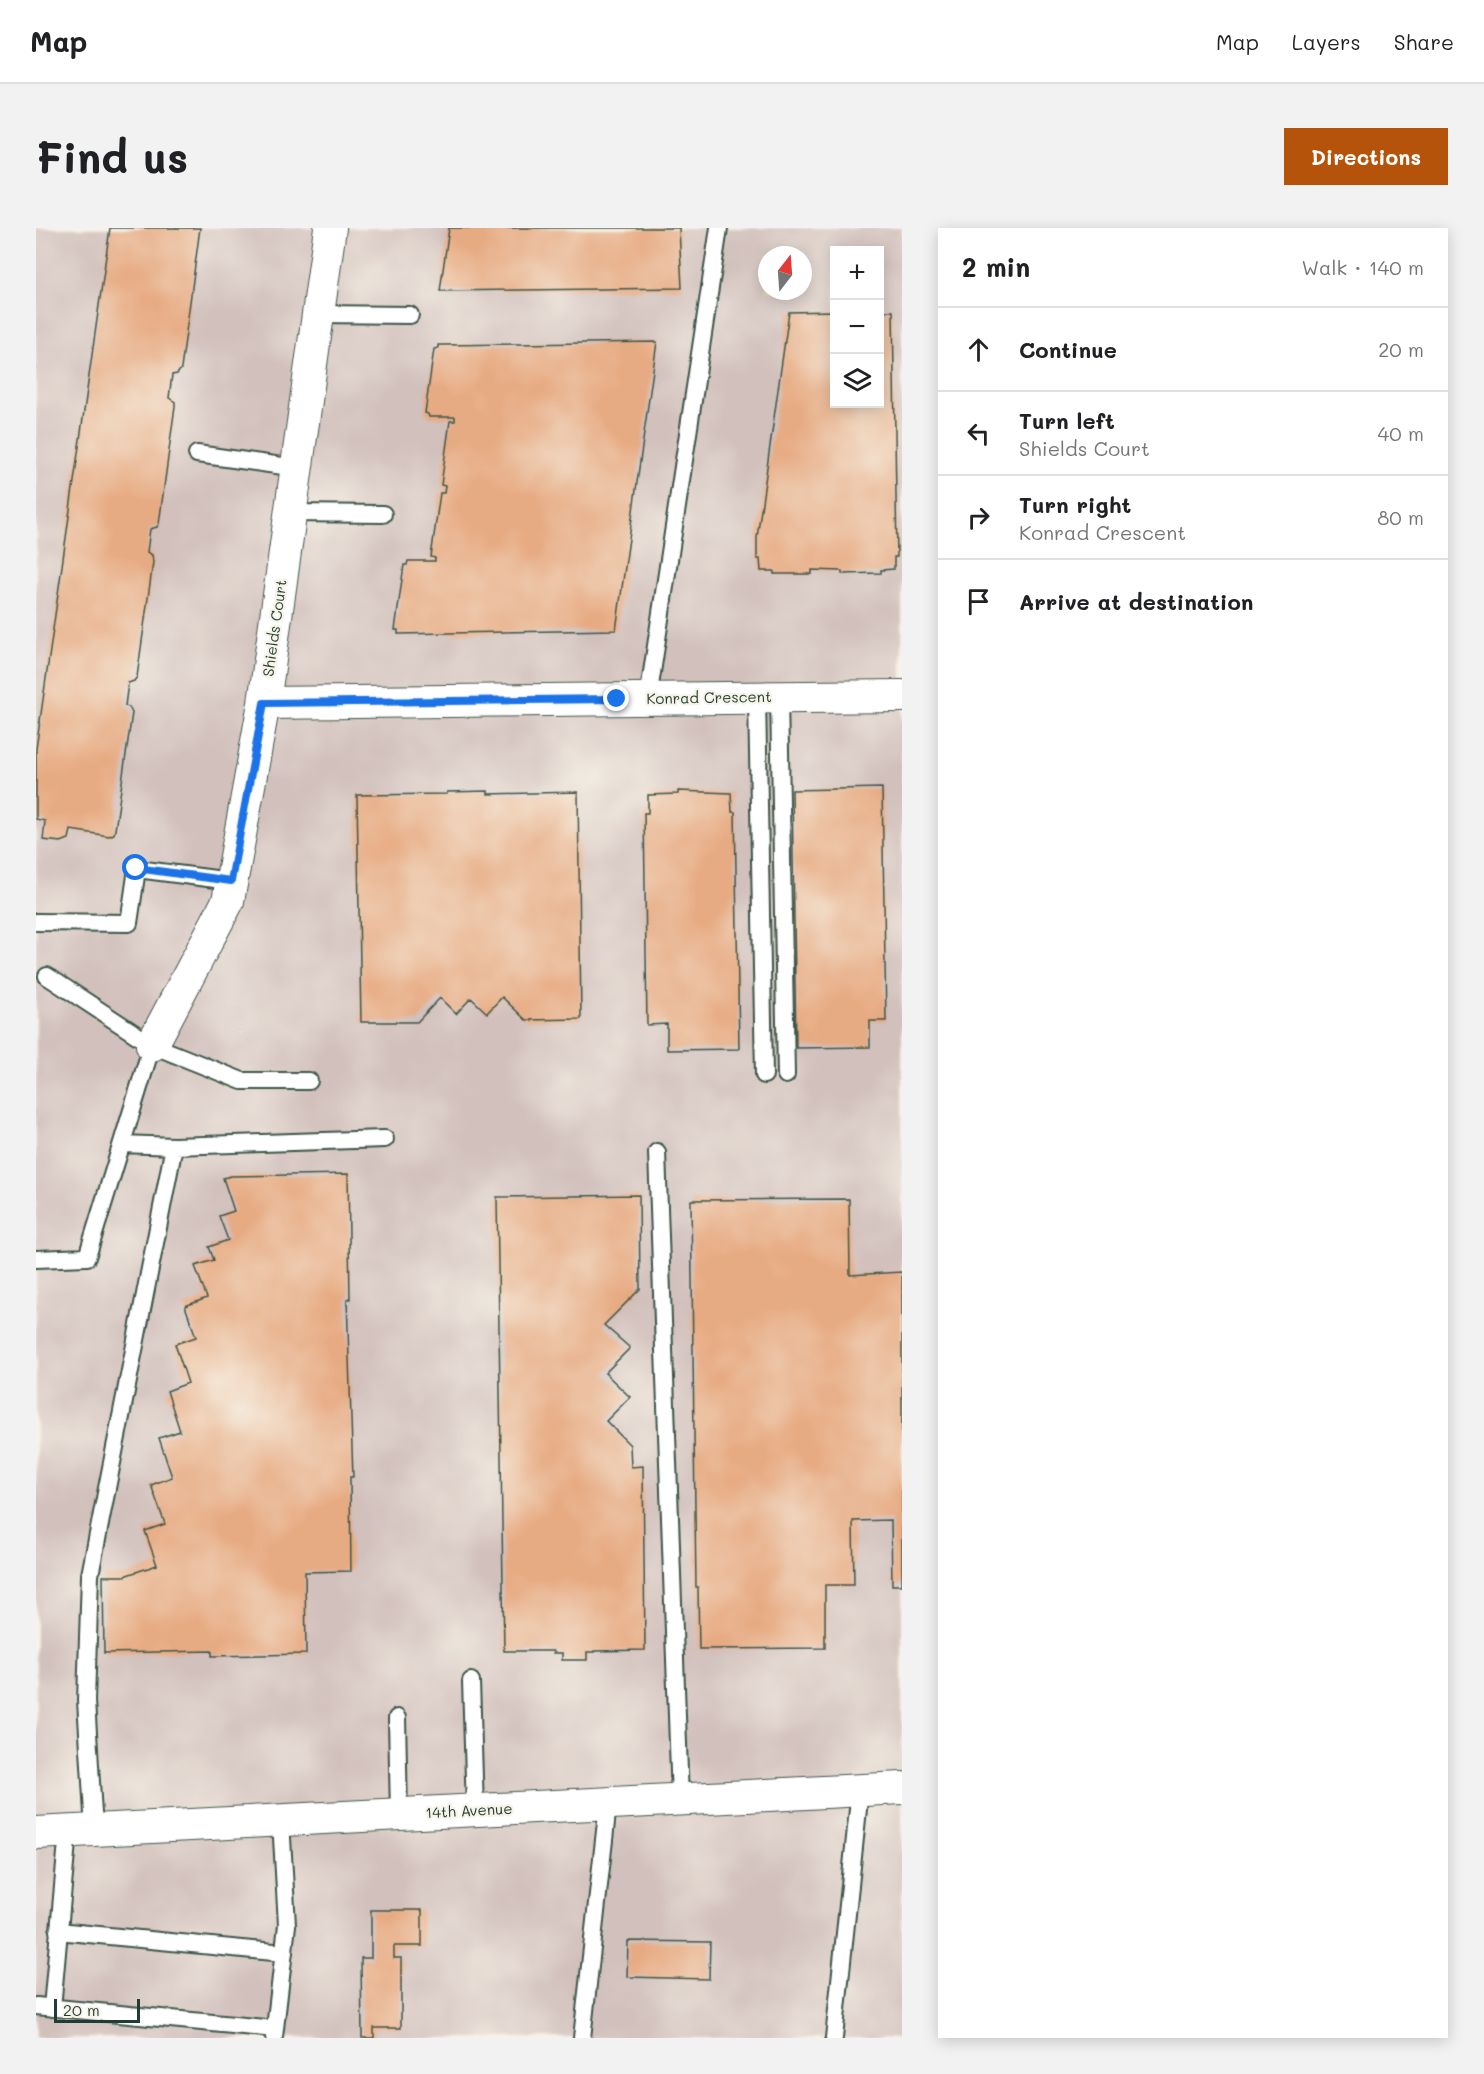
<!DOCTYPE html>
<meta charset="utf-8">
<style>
:root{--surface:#fff;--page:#f2f2f2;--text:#202124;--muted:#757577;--line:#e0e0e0;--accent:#b45309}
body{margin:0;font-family:Mali,sans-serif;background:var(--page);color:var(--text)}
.controls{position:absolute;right:18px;top:18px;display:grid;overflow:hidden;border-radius:0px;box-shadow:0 3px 15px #0003}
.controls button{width:54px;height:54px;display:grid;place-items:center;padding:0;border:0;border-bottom:2px solid var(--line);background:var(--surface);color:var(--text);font:30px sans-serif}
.compass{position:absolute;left:722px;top:18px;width:54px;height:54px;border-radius:50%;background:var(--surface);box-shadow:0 3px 15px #0003;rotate:17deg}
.scale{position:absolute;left:18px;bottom:15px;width:86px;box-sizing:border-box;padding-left:6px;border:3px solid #1f3d34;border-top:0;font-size:16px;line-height:21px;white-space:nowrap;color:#1f3d34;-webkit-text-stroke:4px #f7f3e8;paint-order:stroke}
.stop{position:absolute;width:18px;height:18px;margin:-14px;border:4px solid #1a73e8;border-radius:50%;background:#fff}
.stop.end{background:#1a73e8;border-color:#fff;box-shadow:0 2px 6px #0008}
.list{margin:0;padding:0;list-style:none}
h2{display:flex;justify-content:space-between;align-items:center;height:78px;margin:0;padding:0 24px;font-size:26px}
h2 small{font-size:20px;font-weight:400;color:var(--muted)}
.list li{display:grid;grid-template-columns:39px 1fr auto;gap:18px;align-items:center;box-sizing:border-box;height:84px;padding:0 24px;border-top:2px solid var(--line)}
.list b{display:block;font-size:22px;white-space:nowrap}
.list p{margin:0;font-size:20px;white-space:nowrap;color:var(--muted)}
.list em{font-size:20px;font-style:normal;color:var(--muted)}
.icon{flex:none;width:33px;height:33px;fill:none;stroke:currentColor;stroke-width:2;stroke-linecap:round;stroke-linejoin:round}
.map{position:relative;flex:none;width:866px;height:1810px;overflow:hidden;border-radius:0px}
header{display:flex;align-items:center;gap:36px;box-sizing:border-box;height:84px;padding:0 30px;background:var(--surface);border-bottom:2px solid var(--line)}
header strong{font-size:28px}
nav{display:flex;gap:33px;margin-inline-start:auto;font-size:21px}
.intro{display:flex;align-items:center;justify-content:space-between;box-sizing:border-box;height:144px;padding:0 36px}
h1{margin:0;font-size:42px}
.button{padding:15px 27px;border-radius:0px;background:var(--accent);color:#fff;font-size:21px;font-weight:700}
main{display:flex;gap:36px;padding:0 36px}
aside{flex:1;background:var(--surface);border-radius:0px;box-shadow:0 3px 15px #0003}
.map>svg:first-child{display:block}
.industrial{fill:#d1c0bc;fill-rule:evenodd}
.building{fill:#e7ab83}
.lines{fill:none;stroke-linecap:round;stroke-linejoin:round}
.service-casing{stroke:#3e5548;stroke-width:20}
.minor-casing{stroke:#3e5548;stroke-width:34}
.service{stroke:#fff;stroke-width:16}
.minor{stroke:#fff;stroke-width:32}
.route{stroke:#1a73e8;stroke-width:8}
.labels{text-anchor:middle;stroke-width:4.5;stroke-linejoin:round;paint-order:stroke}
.street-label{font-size:15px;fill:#1f3d34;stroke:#f7f3e8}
</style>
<header>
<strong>Map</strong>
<nav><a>Map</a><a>Layers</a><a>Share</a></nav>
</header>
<div class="intro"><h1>Find us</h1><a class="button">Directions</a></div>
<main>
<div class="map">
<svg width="866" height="1810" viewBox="0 0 866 1810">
<rect width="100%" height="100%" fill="#f7f3e8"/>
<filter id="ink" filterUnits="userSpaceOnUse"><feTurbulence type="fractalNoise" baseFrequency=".0167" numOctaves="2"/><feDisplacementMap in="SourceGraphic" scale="12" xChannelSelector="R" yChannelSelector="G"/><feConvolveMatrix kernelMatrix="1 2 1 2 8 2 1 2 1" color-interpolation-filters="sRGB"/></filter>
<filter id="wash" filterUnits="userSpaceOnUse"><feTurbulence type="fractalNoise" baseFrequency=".008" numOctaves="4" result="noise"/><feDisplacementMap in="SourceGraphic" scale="24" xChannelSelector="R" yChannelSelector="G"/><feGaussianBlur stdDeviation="1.35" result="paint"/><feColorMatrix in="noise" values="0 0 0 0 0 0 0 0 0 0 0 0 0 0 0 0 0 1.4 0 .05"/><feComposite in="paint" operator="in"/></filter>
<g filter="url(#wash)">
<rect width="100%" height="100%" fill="#eedebc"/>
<path class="industrial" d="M 0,0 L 866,0 L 866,1810 L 0,1810 ZM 798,22 L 844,22 L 844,176 L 798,176 ZM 731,27 L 767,27 L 767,63 L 731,63 Z"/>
<g id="blocks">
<path class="building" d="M 74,0 L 164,0 L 145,141 L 141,146 L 136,147 L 133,170 L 139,174 L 139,178 L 123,296 L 121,299 L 114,301 L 111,324 L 116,327 L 117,334 L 101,449 L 98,453 L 92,455 L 89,478 L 93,479 L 96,485 L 79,602 L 78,606 L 73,608 L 35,602 L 33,611 L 25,614 L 7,612 L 9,593 L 0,591 L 0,521 Z
M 413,0 L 643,0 L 646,60 L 404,63 Z
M 798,83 L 798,176 L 844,176 L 844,83 L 857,83 L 861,329 L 858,329 L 858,341 L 845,342 L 845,345 L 806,346 L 806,343 L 776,342 L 776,346 L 738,346 L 738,343 L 725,343 L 724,331 L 721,331 L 721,310 L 753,84 Z
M 621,114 L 580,402 L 362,406 L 362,402 L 359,402 L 368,337 L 371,337 L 372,333 L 399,333 L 399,330 L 395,329 L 404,265 L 408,265 L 409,258 L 405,257 L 414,193 L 419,193 L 419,189 L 393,189 L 392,186 L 389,185 L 398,121 L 402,120 L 402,117 L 407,117 Z
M 846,560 L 850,793 L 834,793 L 834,819 L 760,820 L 756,562 Z
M 452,563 L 452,566 L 542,564 L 545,791 L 490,792 L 466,769 L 451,785 L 435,770 L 420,786 L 404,770 L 381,794 L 325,794 L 321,567 L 411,566 L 411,564 Z
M 642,563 L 695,565 L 696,584 L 699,584 L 703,821 L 631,822 L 631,796 L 611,797 L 608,585 L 612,585 L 612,567 L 642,566 Z
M 312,946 L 314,1071 L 311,1071 L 317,1249 L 314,1249 L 315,1343 L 269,1344 L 270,1426 L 176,1428 L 176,1423 L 68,1425 L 67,1348 L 88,1348 L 121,1337 L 109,1303 L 129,1296 L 115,1257 L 136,1249 L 123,1210 L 144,1203 L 131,1163 L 152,1155 L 139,1116 L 160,1109 L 149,1078 L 171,1070 L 159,1038 L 178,1032 L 173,1019 L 192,1012 L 183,988 L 198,983 L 187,950 L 195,948 Z
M 603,967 L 604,1061 L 568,1097 L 594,1120 L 569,1145 L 594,1169 L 570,1193 L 594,1217 L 595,1239 L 607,1238 L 609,1422 L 558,1423 L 558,1424 L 551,1424 L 551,1432 L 526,1432 L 526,1425 L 517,1425 L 517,1423 L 468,1423 L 461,969 Z
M 813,971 L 814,1047 L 866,1044 L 866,1357 L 856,1357 L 855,1292 L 817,1293 L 818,1357 L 789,1357 L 789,1420 L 663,1421 L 662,1359 L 660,1359 L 655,972 Z
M 335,1682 L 386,1682 L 386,1718 L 358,1718 L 358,1730 L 365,1730 L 365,1800 L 338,1800 L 338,1810 L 326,1810 L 325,1730 L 335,1730 Z
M 592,1713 L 674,1714 L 673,1751 L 591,1749 Z"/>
</g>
</g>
<g filter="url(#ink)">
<use href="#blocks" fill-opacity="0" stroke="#3e5548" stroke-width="1.5"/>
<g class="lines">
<defs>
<path id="service" d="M 282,86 L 374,87
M 161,226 L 261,240
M 255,285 L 347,286
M 743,469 L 750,847
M 721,470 L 728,847
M 612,471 L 683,0
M 0,694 L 93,695 L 101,641 L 195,653
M 11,748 L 116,817 L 206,853 L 273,853
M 86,916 L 138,918 L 349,911
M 621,924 L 644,1572
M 0,1031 L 51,1029 L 116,817
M 435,1453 L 439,1582
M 361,1490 L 363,1586
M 58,1602 L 50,1473 L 54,1347 L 138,918
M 22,1703 L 248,1725
M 0,1778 L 239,1801
M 16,1780 L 32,1603
M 238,1809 L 251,1697 L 245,1592
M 546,1810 L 572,1576
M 798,1810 L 824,1562"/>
<path id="minor" d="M 228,475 L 866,468
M 116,817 L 192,673 L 228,475 L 294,0
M 0,1605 L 866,1560"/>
</defs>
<use href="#service" class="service-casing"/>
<use href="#minor" class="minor-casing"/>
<use href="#service" class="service"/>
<use href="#minor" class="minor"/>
</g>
</g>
<g class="lines" filter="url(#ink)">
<path class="route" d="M 100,640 L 195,653 L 228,475 L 581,471"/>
</g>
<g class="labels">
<g class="street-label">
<text transform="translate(239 400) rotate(-82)" y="5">Shields Court</text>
<text transform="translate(673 470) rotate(-1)" y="5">Konrad Crescent</text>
<text transform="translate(433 1583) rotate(-3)" y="5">14th Avenue</text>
</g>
</g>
</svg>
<div class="controls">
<button>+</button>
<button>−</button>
<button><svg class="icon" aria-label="layers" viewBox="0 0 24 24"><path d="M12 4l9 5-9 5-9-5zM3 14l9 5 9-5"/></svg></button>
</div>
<svg class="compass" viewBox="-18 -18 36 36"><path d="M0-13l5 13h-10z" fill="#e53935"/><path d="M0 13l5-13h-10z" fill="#757577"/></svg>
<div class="scale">20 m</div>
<div class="stop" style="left:100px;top:640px"></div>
<div class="stop end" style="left:581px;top:471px"></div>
</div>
<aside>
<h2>2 min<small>Walk · 140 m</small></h2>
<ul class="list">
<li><svg class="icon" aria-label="ahead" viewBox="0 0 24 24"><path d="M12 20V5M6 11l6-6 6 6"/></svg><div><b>Continue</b></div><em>20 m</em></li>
<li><svg class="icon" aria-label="left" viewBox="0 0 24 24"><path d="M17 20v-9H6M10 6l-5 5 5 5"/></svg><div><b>Turn left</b><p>Shields Court</p></div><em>40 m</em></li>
<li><svg class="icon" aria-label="right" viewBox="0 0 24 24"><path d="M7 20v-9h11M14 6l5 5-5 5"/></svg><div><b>Turn right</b><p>Konrad Crescent</p></div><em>80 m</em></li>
<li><svg class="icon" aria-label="arrive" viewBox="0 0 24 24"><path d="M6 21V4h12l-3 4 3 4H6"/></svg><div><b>Arrive at destination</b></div></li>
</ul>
</aside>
</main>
